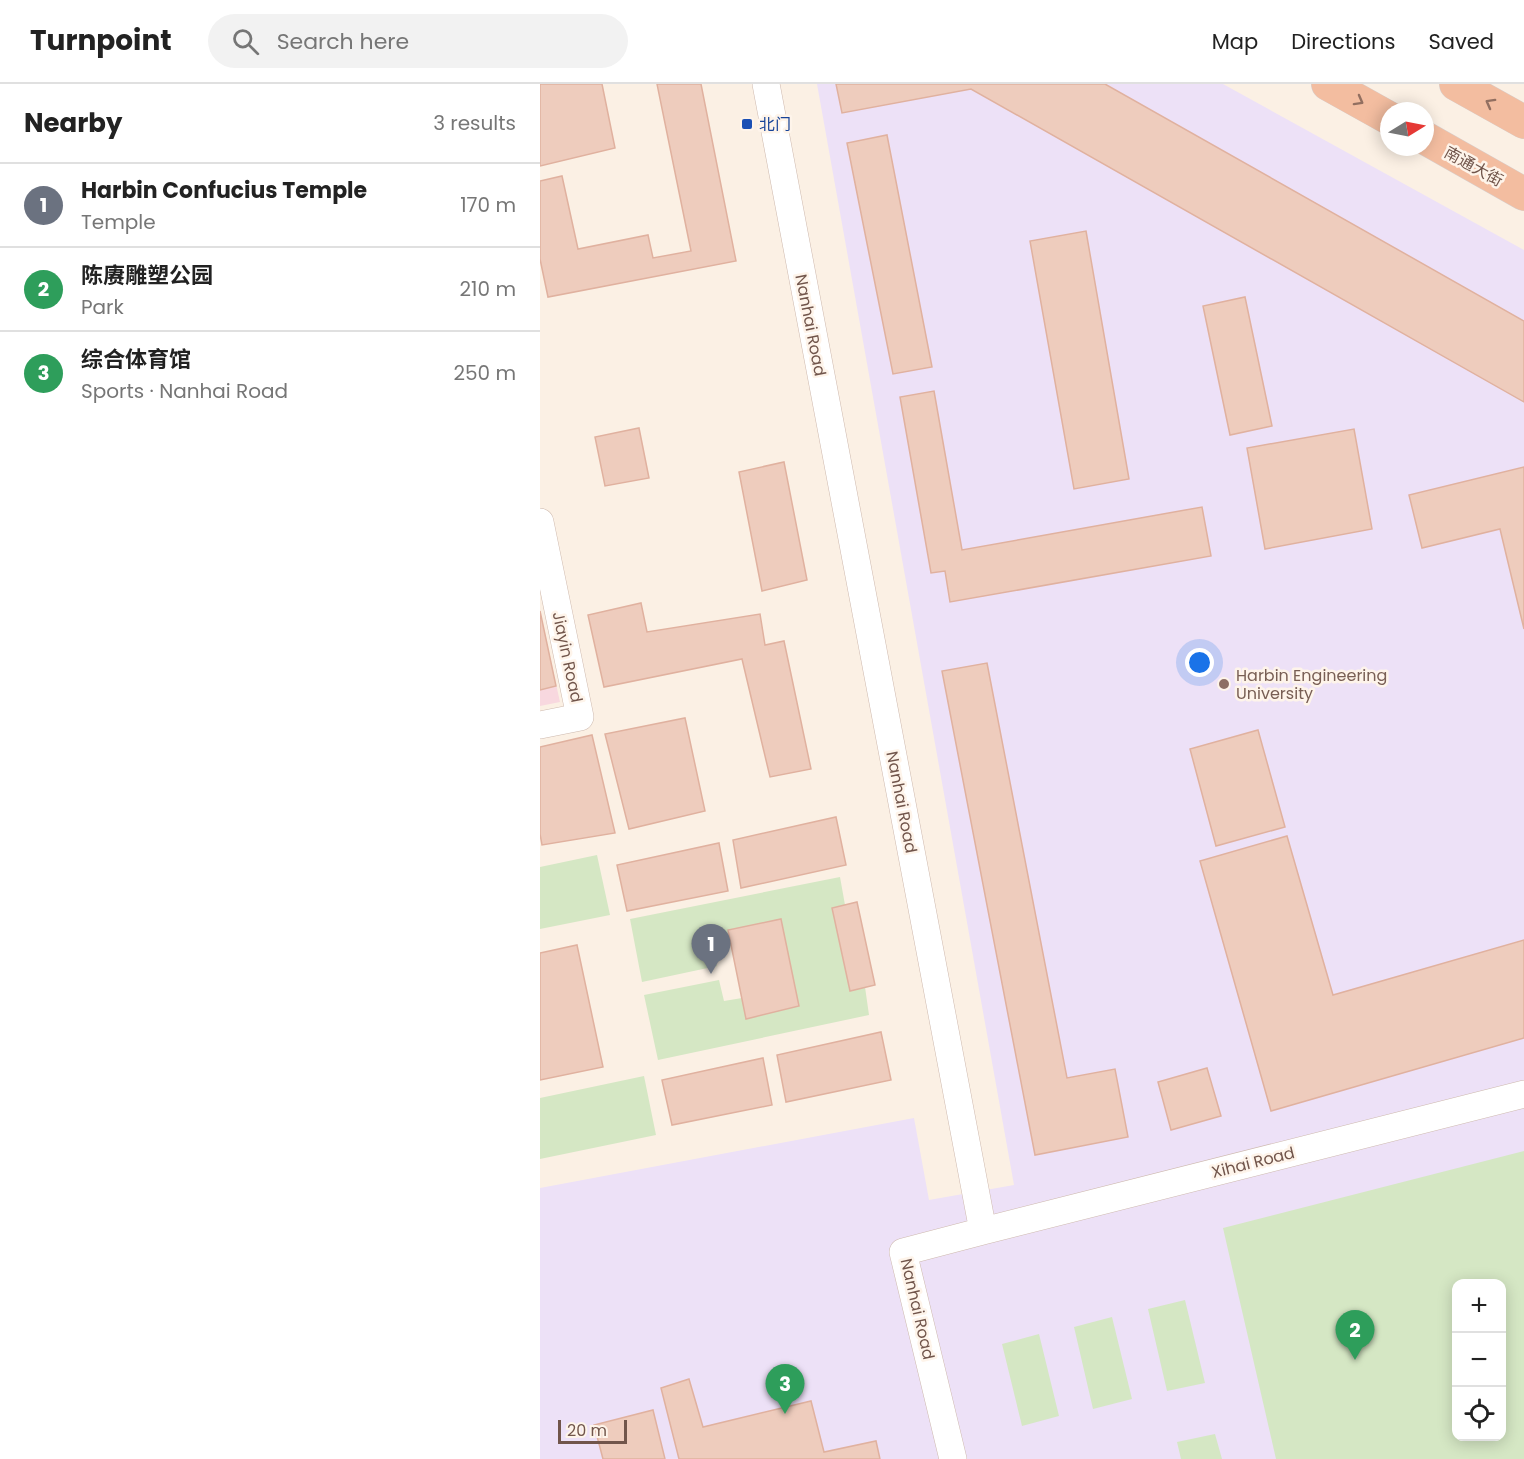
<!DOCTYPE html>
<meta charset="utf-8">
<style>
:root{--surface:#fff;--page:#f2f2f2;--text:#222;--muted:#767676;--line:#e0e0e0;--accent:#dd6250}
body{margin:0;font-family:Poppins,"Noto Sans SC",sans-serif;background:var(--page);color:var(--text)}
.controls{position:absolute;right:18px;bottom:18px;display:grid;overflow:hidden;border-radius:12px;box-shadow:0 3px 15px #0003}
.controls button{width:54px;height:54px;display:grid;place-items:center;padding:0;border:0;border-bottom:2px solid var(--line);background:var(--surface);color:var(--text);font:30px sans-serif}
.compass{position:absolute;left:840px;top:18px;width:54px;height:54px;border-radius:50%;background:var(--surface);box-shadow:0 3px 15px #0003;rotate:80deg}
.scale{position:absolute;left:18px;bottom:15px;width:69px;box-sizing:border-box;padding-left:6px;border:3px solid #71554b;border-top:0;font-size:16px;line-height:21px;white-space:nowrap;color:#71554b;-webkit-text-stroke:4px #fef4ea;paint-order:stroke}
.you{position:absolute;left:660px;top:579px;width:21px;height:21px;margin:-15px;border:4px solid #fff;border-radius:50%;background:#1a73e8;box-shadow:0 0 0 9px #1a73e833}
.badge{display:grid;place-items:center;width:39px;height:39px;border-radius:50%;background:var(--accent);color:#fff;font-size:20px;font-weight:700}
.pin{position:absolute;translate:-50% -50px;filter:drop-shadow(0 2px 3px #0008)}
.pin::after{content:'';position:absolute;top:32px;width:21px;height:18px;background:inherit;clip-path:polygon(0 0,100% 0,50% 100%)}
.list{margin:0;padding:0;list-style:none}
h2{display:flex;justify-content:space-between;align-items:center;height:78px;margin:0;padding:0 24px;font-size:26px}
h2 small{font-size:20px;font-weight:400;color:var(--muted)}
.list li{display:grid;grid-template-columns:39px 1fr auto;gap:18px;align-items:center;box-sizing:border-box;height:84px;padding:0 24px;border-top:2px solid var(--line)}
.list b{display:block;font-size:22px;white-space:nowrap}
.list p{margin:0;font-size:20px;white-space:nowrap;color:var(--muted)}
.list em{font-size:20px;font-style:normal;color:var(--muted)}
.icon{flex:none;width:33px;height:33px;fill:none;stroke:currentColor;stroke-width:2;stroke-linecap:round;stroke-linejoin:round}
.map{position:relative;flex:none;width:984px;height:1375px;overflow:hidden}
header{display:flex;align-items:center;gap:36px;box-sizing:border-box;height:84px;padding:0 30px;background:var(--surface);border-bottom:2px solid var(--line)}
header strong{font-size:28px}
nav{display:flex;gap:33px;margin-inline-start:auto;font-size:21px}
.search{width:420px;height:54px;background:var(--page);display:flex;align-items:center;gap:15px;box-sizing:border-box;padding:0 21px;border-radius:33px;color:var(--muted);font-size:22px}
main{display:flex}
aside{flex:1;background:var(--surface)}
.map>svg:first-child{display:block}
.education{fill:#ede1f7;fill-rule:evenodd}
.medical{fill:#f8d8df}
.green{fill:#d5e7c4;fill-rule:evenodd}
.building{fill:#eeccbd;stroke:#e0b19f;stroke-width:1.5}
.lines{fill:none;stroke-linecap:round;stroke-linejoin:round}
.minor-casing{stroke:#ceb9ae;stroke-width:28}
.trunk-casing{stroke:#d7cfcd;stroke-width:34}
.minor{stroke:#fff;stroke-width:27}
.trunk{stroke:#f3bda0;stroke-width:33}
.oneway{stroke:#926f60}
.transit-dot{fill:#1a4fb4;stroke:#fef4ea;stroke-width:2}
.education-dot{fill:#8d6e63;stroke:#fef4ea;stroke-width:2}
.labels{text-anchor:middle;stroke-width:5;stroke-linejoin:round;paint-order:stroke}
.transit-label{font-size:16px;fill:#164399;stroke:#fef4ea;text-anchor:start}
.street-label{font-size:16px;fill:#71554b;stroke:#fef4ea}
.education-label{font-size:16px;fill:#785e54;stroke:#fef4ea;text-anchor:start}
</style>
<header>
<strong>Turnpoint</strong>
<div class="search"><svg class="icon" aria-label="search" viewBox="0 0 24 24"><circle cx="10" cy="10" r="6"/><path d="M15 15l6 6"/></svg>Search here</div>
<nav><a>Map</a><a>Directions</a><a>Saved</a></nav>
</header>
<main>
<aside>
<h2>Nearby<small>3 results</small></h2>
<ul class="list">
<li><span class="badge" style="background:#6b7280">1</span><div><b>Harbin Confucius Temple</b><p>Temple</p></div><em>170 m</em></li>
<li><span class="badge" style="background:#2e9e5b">2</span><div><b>陈赓雕塑公园</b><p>Park</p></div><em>210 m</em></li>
<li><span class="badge" style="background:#2e9e5b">3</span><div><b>综合体育馆</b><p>Sports · Nanhai Road</p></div><em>250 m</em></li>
</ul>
</aside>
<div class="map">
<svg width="984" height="1375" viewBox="0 0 984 1375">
<rect width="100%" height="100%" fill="#fbf0e4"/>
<path class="education" d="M 277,0 L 683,0 L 984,166 L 984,1375 L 0,1375 L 0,1104 L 374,1034 L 389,1116 L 474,1101 ZM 916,1200 L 962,1200 L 962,1352 L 916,1352 Z"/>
<path class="medical" d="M 0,527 L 20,618 L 0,622 Z"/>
<path class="green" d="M 57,771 L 70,831 L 0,845 L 0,783 Z
M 300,793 L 305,821 L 292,824 L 325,903 L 329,931 L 118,976 L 104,911 L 179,896 L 184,917 L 202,914 L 191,862 L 173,866 L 177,882 L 102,898 L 90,835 Z
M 104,992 L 116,1051 L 0,1075 L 0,1014 Z
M 984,1067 L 984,1375 L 736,1375 L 683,1144 ZM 916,1200 L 962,1200 L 962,1352 L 916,1352 Z
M 645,1216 L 665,1299 L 627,1307 L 608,1225 Z
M 572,1233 L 592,1315 L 553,1325 L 534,1243 Z
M 499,1250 L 519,1332 L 482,1342 L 462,1260 Z
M 675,1350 L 682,1375 L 641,1375 L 637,1358 Z"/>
<path class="building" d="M 0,0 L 62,0 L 75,64 L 0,82 Z
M 117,0 L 161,0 L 196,177 L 8,213 L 0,175 L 0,97 L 22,92 L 38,165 L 108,151 L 113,174 L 151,167 Z
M 296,0 L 565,0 L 984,237 L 984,318 L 431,5 L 302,29 Z
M 347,51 L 392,283 L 353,290 L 307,59 Z
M 546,147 L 589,395 L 534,405 L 490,157 Z
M 705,213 L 732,342 L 690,351 L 663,222 Z
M 394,307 L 422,466 L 662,423 L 671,472 L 410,518 L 405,487 L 391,489 L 360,313 Z
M 99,344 L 109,394 L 65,402 L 55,353 Z
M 814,345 L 832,445 L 725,465 L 707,364 Z
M 244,378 L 267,496 L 222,507 L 199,388 Z
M 984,383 L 984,545 L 960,445 L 882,464 L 869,411 Z
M 101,519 L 107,548 L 220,530 L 225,561 L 244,557 L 271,685 L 230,693 L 202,575 L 64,603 L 48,531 Z
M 0,527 L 16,602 L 0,606 Z
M 447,579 L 527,994 L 575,985 L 588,1053 L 495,1071 L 402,587 Z
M 145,634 L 165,727 L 89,745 L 65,650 Z
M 718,646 L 745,743 L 676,762 L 650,665 Z
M 52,651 L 75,749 L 2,761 L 0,750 L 0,663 Z
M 296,733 L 306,781 L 201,804 L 193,756 Z
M 747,752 L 793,911 L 984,856 L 984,954 L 731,1027 L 660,777 Z
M 179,759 L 188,807 L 87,827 L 77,781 Z
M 317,818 L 335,901 L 310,907 L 292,824 Z
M 241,835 L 259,922 L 206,935 L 188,846 Z
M 37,861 L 63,983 L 0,996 L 0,869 Z
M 341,948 L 351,996 L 246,1018 L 237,971 Z
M 223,974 L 232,1021 L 132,1041 L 122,996 Z
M 667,984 L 681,1032 L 631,1046 L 618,998 Z
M 149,1295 L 163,1343 L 271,1317 L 284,1368 L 336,1357 L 340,1375 L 139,1375 L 121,1304 Z
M 113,1326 L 125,1375 L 63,1375 L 54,1341 Z"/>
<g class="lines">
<defs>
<path id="minor" d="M 226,0 L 443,1147 L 363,1168 L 413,1375
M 0,438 L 40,633 L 0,641
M 443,1147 L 984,1010"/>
<path id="trunk" d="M 788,0 L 849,34
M 916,0 L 984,38
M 885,54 L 984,110"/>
</defs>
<use href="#minor" class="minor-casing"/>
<use href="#trunk" class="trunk-casing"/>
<use href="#minor" class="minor"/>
<use href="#trunk" class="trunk"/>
</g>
<defs><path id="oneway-chevron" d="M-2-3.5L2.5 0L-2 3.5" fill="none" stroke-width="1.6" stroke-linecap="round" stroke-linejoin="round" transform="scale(1.5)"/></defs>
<g class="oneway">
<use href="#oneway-chevron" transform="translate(819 17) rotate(29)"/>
<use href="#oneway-chevron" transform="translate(950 19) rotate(-151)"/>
</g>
<rect class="transit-dot" x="201" y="34" width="12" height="12" rx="3"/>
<circle class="education-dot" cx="684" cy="600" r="6"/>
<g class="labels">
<g class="transit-label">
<text x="219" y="46">北门</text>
</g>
<g class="street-label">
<text transform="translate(934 82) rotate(29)" y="6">南通大街</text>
<text transform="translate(271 241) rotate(79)" y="6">Nanhai Road</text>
<text transform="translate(28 573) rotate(78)" y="6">Jiayin Road</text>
<text transform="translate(362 718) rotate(79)" y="6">Nanhai Road</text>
<text transform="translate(713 1078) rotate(-14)" y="6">Xihai Road</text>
<text transform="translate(378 1225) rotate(77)" y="6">Nanhai Road</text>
</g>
<g class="education-label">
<text x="696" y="597">Harbin Engineering<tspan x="696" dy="18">University</tspan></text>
</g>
</g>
</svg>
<div class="controls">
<button>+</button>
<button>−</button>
<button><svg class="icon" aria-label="locate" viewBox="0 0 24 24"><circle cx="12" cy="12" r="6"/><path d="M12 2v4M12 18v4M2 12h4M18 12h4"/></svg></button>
</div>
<svg class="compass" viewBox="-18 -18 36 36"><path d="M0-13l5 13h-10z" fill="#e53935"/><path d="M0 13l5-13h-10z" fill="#767676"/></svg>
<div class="scale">20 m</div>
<div class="you"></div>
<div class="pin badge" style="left:171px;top:890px;background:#6b7280">1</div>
<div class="pin badge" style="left:815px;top:1276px;background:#2e9e5b">2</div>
<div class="pin badge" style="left:245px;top:1330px;background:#2e9e5b">3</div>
</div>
</main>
